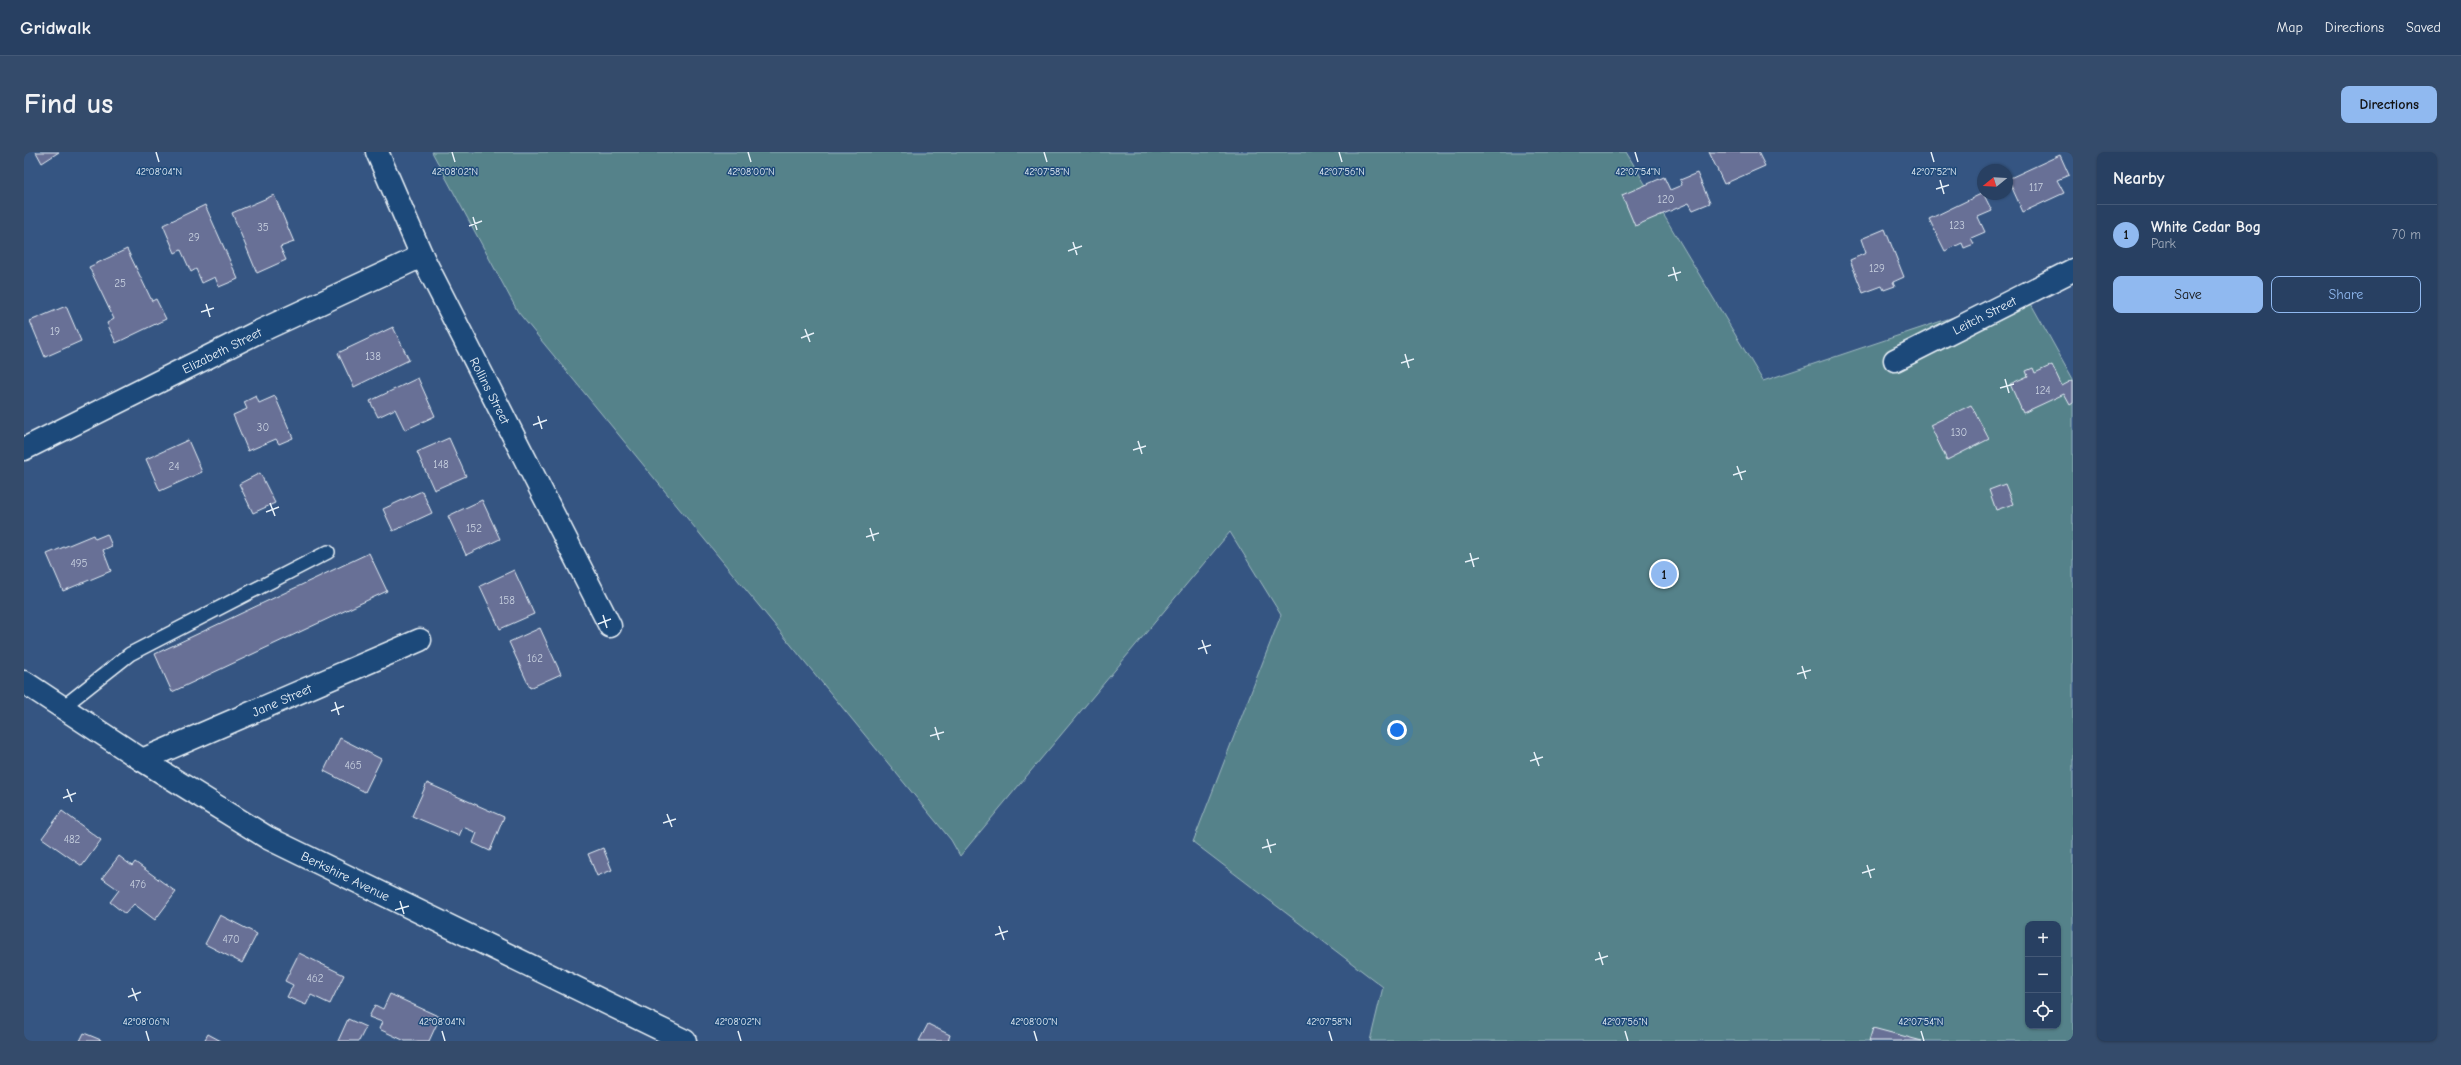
<!DOCTYPE html>
<meta charset="utf-8">
<style>
:root{--surface:#284062;--page:#344b6b;--text:#f1f3f6;--muted:#a5afbe;--line:#445977;--accent:#90b9f0}
body{margin:0;font-family:"Comic Neue",sans-serif;background:var(--page);color:var(--text)}
.controls{position:absolute;right:12px;bottom:12px;display:grid;overflow:hidden;border-radius:8px;box-shadow:0 1px 3px #0004}
.controls button{width:36px;height:36px;display:grid;place-items:center;padding:0;border:0;border-bottom:1px solid var(--line);background:var(--surface);color:var(--text);font:20px sans-serif}
.compass{position:absolute;left:1953px;top:12px;width:36px;height:36px;border-radius:50%;background:var(--surface);box-shadow:0 1px 3px #0004;rotate:252deg}
.you{position:absolute;left:1373px;top:578px;width:14px;height:14px;margin:-10px;border:3px solid #fff;border-radius:50%;background:#1a73e8;box-shadow:0 0 0 6px #1a73e833}
.badge{display:grid;place-items:center;width:26px;height:26px;border-radius:50%;background:var(--accent);color:#111;font-size:13px;font-weight:700}
.pin{position:absolute;translate:-50% -50%;border:2px solid #fff;box-shadow:0 1px 4px #0006}
.list{margin:0;padding:0;list-style:none}
h2{display:flex;justify-content:space-between;align-items:center;height:52px;margin:0;padding:0 16px;font-size:17px}
h2 small{font-size:13px;font-weight:400;color:var(--muted)}
.list li{display:grid;grid-template-columns:26px 1fr auto;gap:12px;align-items:center;box-sizing:border-box;height:60px;padding:0 16px;border-top:1px solid var(--line)}
.list b{display:block;font-size:15px;white-space:nowrap}
.list p{margin:0;font-size:13px;white-space:nowrap;color:var(--muted)}
.list em{font-size:13px;font-style:normal;color:var(--muted)}
.actions{display:flex;gap:8px;padding:12px 16px}
.actions a{flex:1;padding:9px 0;border:1px solid var(--accent);border-radius:8px;text-align:center;font-size:14px;color:var(--accent)}
.actions .main{background:var(--accent);color:#111}
.icon{flex:none;width:22px;height:22px;fill:none;stroke:currentColor;stroke-width:2;stroke-linecap:round;stroke-linejoin:round}
.map{position:relative;flex:none;width:2049px;height:889px;overflow:hidden;border-radius:8px}
header{display:flex;align-items:center;gap:24px;box-sizing:border-box;height:56px;padding:0 20px;background:var(--surface);border-bottom:1px solid var(--line)}
header strong{font-size:19px}
nav{display:flex;gap:22px;margin-inline-start:auto;font-size:14px}
.intro{display:flex;align-items:center;justify-content:space-between;box-sizing:border-box;height:96px;padding:0 24px}
h1{margin:0;font-size:28px}
.button{padding:10px 18px;border-radius:8px;background:var(--accent);color:#111;font-size:14px;font-weight:700}
main{display:flex;gap:24px;padding:0 24px}
aside{flex:1;background:var(--surface);border-radius:8px;box-shadow:0 1px 3px #0004}
.map>svg:first-child{display:block}
.green{fill:#55828a;stroke:#9ebac1;fill-rule:evenodd}
.building{fill:#687096;stroke:#e8f1f8}
.lines{fill:none;stroke-linecap:round;stroke-linejoin:round}
.service-casing{stroke:#e8f1f8;stroke-width:16}
.minor-casing{stroke:#e8f1f8;stroke-width:25}
.secondary-casing{stroke:#e8f1f8;stroke-width:25}
.service{stroke:#1f4a7a;stroke-width:13}
.minor{stroke:#1f4a7a;stroke-width:22}
.secondary{stroke:#1f4a7a;stroke-width:22}
.ticks{fill:none;stroke:#e8f1f8;stroke-width:1.5}
.labels{text-anchor:middle;stroke-width:3;stroke-linejoin:round;paint-order:stroke}
.number-label{font-size:11px;fill:#c8d1e0}
.street-label{font-size:13px;fill:#e8f1f8;stroke:#1f4a7a}
.ticks-label{font-size:10px;text-anchor:middle;fill:#e8f1f8;stroke:#1f4a7a;stroke-width:3;stroke-linejoin:round;paint-order:stroke}
</style>
<header>
<strong>Gridwalk</strong>
<nav><a>Map</a><a>Directions</a><a>Saved</a></nav>
</header>
<div class="intro"><h1>Find us</h1><a class="button">Directions</a></div>
<main>
<div class="map">
<svg width="2049" height="889" viewBox="0 0 2049 889">
<rect width="100%" height="100%" fill="#355582"/>
<filter id="ink" filterUnits="userSpaceOnUse"><feTurbulence type="fractalNoise" baseFrequency=".025" numOctaves="2"/><feDisplacementMap in="SourceGraphic" scale="8" xChannelSelector="R" yChannelSelector="G"/><feConvolveMatrix kernelMatrix="1 2 1 2 8 2 1 2 1" color-interpolation-filters="sRGB"/></filter>
<g filter="url(#ink)">
<path class="green" d="M 408,0 L 1602,0 L 1739,229 L 2001,141 L 2049,227 L 2049,889 L 1346,889 L 1359,835 L 1169,690 L 1257,463 L 1206,380 L 936,704 L 927,688 L 494,160 ZM 2004,772 L 2034,772 L 2034,874 L 2004,874 Z"/>
<path class="building" d="M 12,0 L 35,0 L 18,11 Z
M 1685,0 L 1734,0 L 1741,14 L 1700,32 Z
M 2036,3 L 2045,23 L 2033,28 L 2040,41 L 1999,60 L 1984,27 Z
M 1673,21 L 1686,51 L 1669,58 L 1665,51 L 1611,74 L 1598,43 L 1640,25 L 1646,38 L 1658,33 L 1656,28 Z
M 1959,41 L 1968,59 L 1954,65 L 1961,80 L 1947,86 L 1950,92 L 1940,96 L 1938,91 L 1921,99 L 1905,67 Z
M 250,43 L 270,90 L 256,95 L 262,108 L 233,121 L 208,61 Z
M 181,53 L 214,127 L 195,135 L 191,125 L 178,131 L 172,117 L 167,120 L 157,98 L 151,101 L 139,73 Z
M 1861,77 L 1880,125 L 1869,130 L 1871,134 L 1860,138 L 1858,134 L 1839,141 L 1826,108 L 1842,101 L 1837,87 Z
M 103,97 L 128,149 L 132,147 L 142,167 L 92,191 L 83,171 L 90,167 L 65,115 Z
M 42,154 L 57,189 L 21,205 L 6,169 Z
M 369,175 L 385,208 L 330,235 L 314,201 Z
M 2028,213 L 2038,234 L 2049,228 L 2049,251 L 2046,253 L 2040,242 L 1999,261 L 1986,232 L 2004,224 L 2002,219 L 2009,216 L 2011,221 Z
M 394,226 L 411,264 L 381,278 L 371,257 L 354,265 L 346,249 Z
M 232,244 L 235,251 L 251,244 L 269,286 L 255,292 L 252,287 L 224,299 L 209,263 L 223,257 L 220,250 Z
M 1947,253 L 1965,287 L 1923,308 L 1906,273 Z
M 425,286 L 442,324 L 410,338 L 393,300 Z
M 164,288 L 178,320 L 136,339 L 122,307 Z
M 236,321 L 251,351 L 229,361 L 215,332 Z
M 1981,332 L 1989,352 L 1972,358 L 1965,338 Z
M 398,339 L 408,361 L 369,379 L 359,357 Z
M 458,348 L 476,387 L 442,403 L 424,364 Z
M 83,382 L 88,394 L 79,398 L 87,419 L 39,439 L 23,402 L 69,383 L 71,387 Z
M 345,401 L 363,439 L 148,540 L 131,502 Z
M 490,418 L 510,462 L 476,477 L 456,434 Z
M 516,476 L 537,522 L 506,536 L 485,490 Z
M 316,586 L 357,607 L 341,640 L 300,619 Z
M 403,631 L 480,665 L 466,699 L 449,691 L 453,681 L 439,675 L 435,684 L 388,664 Z
M 38,659 L 77,688 L 58,714 L 18,686 Z
M 579,696 L 588,718 L 573,724 L 564,702 Z
M 95,704 L 108,714 L 111,710 L 152,740 L 131,768 L 110,752 L 101,762 L 86,750 L 95,738 L 78,726 Z
M 196,763 L 233,782 L 218,811 L 181,792 Z
M 275,801 L 320,823 L 306,852 L 287,843 L 282,853 L 263,845 L 269,833 L 261,829 Z
M 366,842 L 416,865 L 405,889 L 381,889 L 355,877 L 358,870 L 345,865 L 351,853 L 359,857 Z
M 324,867 L 342,875 L 335,889 L 314,889 Z
M 904,872 L 926,883 L 924,889 L 895,889 Z
M 1849,876 L 1898,889 L 1845,889 Z
M 60,881 L 77,888 L 77,889 L 56,889 Z
M 184,882 L 197,889 L 180,889 Z"/>
<g class="lines">
<defs>
<path id="service" d="M 39,555 L 106,502 L 304,400"/>
<g id="minor">
<path id="s1" d="M 353,0 L 398,104 L 586,474"/>
<path id="s2" d="M 1871,208 L 2049,118"/>
<path id="s3" d="M 0,297 L 232,181 L 398,104"/>
<path id="s4" d="M 118,608 L 396,488"/>
</g>
<g id="secondary">
<path id="s5" d="M 0,530 L 118,608 L 244,686 L 661,889"/>
</g>
</defs>
<use href="#service" class="service-casing"/>
<use href="#minor" class="minor-casing"/>
<use href="#secondary" class="secondary-casing"/>
<use href="#service" class="service"/>
<use href="#minor" class="minor"/>
<use href="#secondary" class="secondary"/>
</g>
</g>
<path class="ticks" d="M 132,0 L 135,10M 428,0 L 431,10M 724,0 L 727,10M 1020,0 L 1023,10M 1315,0 L 1318,10M 1611,0 L 1614,10M 1907,0 L 1910,10M 1916,28 L 1920,42M 1912,37 L 1925,33M 449,65 L 453,78M 445,74 L 458,69M 1049,90 L 1053,103M 1044,99 L 1058,94M 1649,115 L 1653,129M 1644,124 L 1657,120M 182,152 L 186,165M 177,160 L 190,156M 781,177 L 786,190M 777,186 L 790,181M 1381,202 L 1385,216M 1377,211 L 1390,207M 1981,227 L 1985,241M 1976,236 L 1990,232M 514,264 L 518,277M 509,273 L 523,268M 1114,289 L 1118,302M 1109,298 L 1122,294M 1713,314 L 1718,328M 1709,323 L 1722,319M 246,351 L 251,364M 242,360 L 255,355M 846,376 L 850,389M 842,385 L 855,381M 1446,401 L 1450,415M 1441,410 L 1455,406M 579,463 L 583,476M 574,472 L 587,467M 1178,488 L 1183,502M 1174,497 L 1187,493M 1778,514 L 1782,527M 1773,522 L 1787,518M 311,550 L 315,563M 307,559 L 320,554M 911,575 L 915,588M 906,584 L 920,580M 1510,600 L 1515,614M 1506,609 L 1519,605M 43,637 L 48,650M 39,646 L 52,641M 643,662 L 648,675M 639,671 L 652,667M 1243,687 L 1247,701M 1238,696 L 1252,692M 1843,713 L 1847,726M 1838,721 L 1851,717M 376,749 L 380,762M 371,758 L 385,754M 975,774 L 980,788M 971,783 L 984,779M 1575,800 L 1579,813M 1571,808 L 1584,804M 108,836 L 113,849M 104,845 L 117,840M 122,879 L 125,889M 418,879 L 421,889M 714,879 L 717,889M 1010,879 L 1013,889M 1305,879 L 1308,889M 1601,879 L 1604,889M 1897,879 L 1900,889"/>
<g class="labels">
<g class="number-label">
<text x="2012" y="39">117</text>
<text x="1642" y="51">120</text>
<text x="1933" y="77">123</text>
<text x="239" y="79">35</text>
<text x="170" y="89">29</text>
<text x="1853" y="120">129</text>
<text x="96" y="135">25</text>
<text x="31" y="183">19</text>
<text x="349" y="208">138</text>
<text x="2019" y="242">124</text>
<text x="239" y="279">30</text>
<text x="1935" y="284">130</text>
<text x="417" y="316">148</text>
<text x="150" y="318">24</text>
<text x="450" y="380">152</text>
<text x="55" y="415">495</text>
<text x="483" y="452">158</text>
<text x="511" y="510">162</text>
<text x="329" y="617">465</text>
<text x="48" y="691">482</text>
<text x="114" y="736">476</text>
<text x="207" y="791">470</text>
<text x="291" y="830">462</text>
</g>
<g class="street-label">
<text dy="5" stroke="none"><textPath href="#s2" startOffset="100">Leitch Street</textPath></text>
<text dy="5" stroke="none"><textPath href="#s3" startOffset="221">Elizabeth Street</textPath></text>
<text dy="5" stroke="none"><textPath href="#s1" startOffset="264">Rollins Street</textPath></text>
<text dy="5" stroke="none"><textPath href="#s4" startOffset="152">Jane Street</textPath></text>
<text dy="5" stroke="none"><textPath href="#s5" startOffset="376">Berkshire Avenue</textPath></text>
</g>
</g>
<g class="ticks-label">
<text x="135" y="23">42°08'04"N</text>
<text x="431" y="23">42°08'02"N</text>
<text x="727" y="23">42°08'00"N</text>
<text x="1023" y="23">42°07'58"N</text>
<text x="1318" y="23">42°07'56"N</text>
<text x="1614" y="23">42°07'54"N</text>
<text x="1910" y="23">42°07'52"N</text>
<text x="122" y="873">42°08'06"N</text>
<text x="418" y="873">42°08'04"N</text>
<text x="714" y="873">42°08'02"N</text>
<text x="1010" y="873">42°08'00"N</text>
<text x="1305" y="873">42°07'58"N</text>
<text x="1601" y="873">42°07'56"N</text>
<text x="1897" y="873">42°07'54"N</text>
</g>
</svg>
<div class="controls">
<button>+</button>
<button>−</button>
<button><svg class="icon" aria-label="locate" viewBox="0 0 24 24"><circle cx="12" cy="12" r="6"/><path d="M12 2v4M12 18v4M2 12h4M18 12h4"/></svg></button>
</div>
<svg class="compass" viewBox="-18 -18 36 36"><path d="M0-13l5 13h-10z" fill="#e53935"/><path d="M0 13l5-13h-10z" fill="#a5afbe"/></svg>
<div class="you"></div>
<div class="pin badge" style="left:1640px;top:422px">1</div>
</div>
<aside>
<h2>Nearby<small></small></h2>
<ul class="list">
<li><span class="badge">1</span><div><b>White Cedar Bog</b><p>Park</p></div><em>70 m</em></li>
</ul>
<div class="actions"><a class="main">Save</a><a>Share</a></div>
</aside>
</main>
